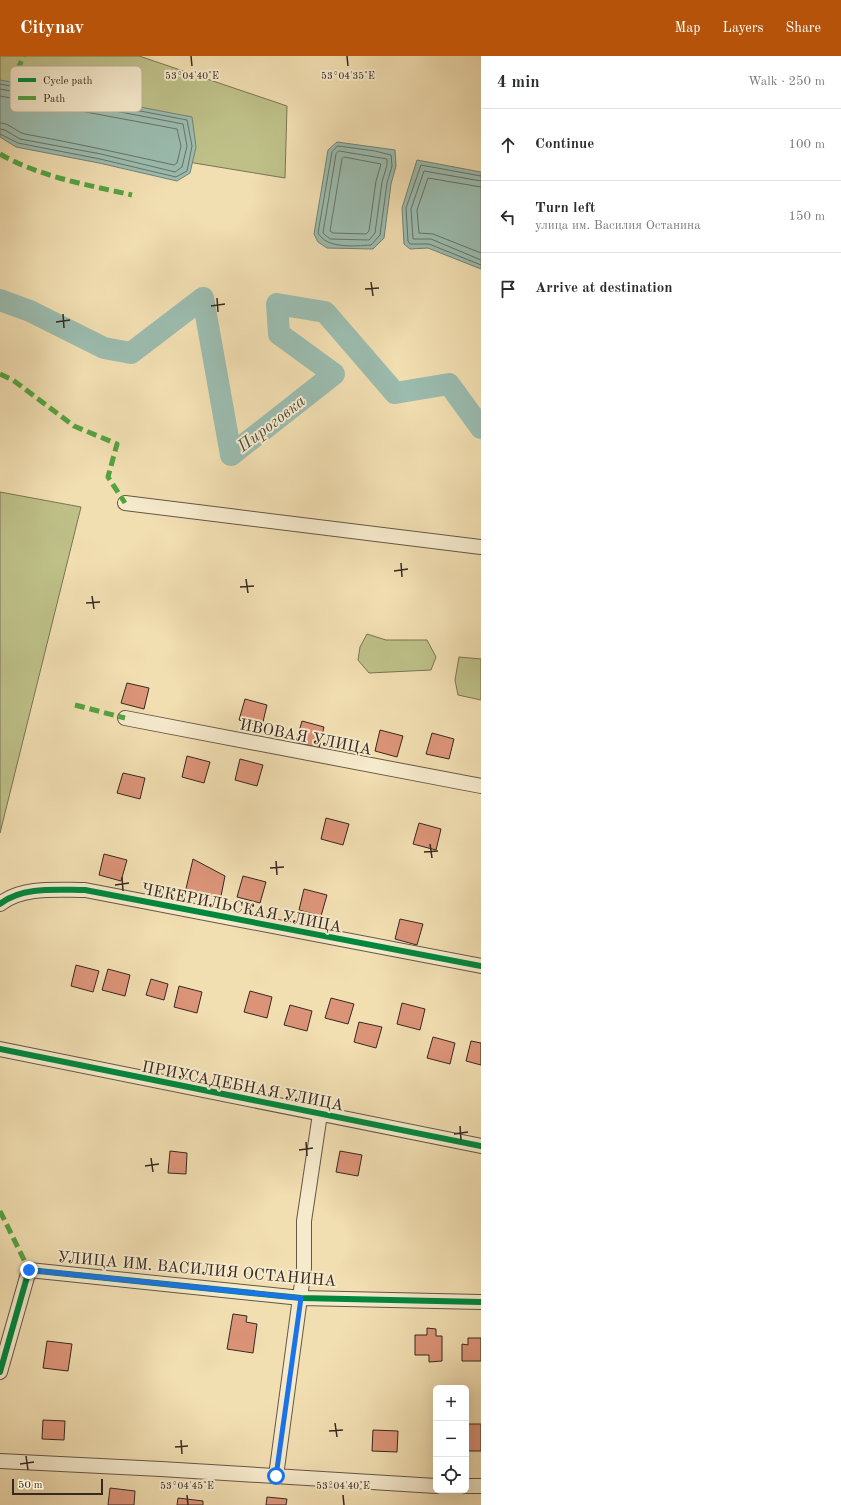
<!DOCTYPE html>
<meta charset="utf-8">
<style>
:root{--surface:#fff;--page:#f2f2f3;--text:#2b2b33;--muted:#7c7c81;--line:#e1e1e2;--accent:#b45309}
body{margin:0;font-family:"Old Standard TT",serif;background:var(--page);color:var(--text)}
.controls{position:absolute;right:12px;bottom:12px;display:grid;overflow:hidden;border-radius:6px;box-shadow:0 4px 16px #0002}
.controls button{width:36px;height:36px;display:grid;place-items:center;padding:0;border:0;border-bottom:1px solid var(--line);background:var(--surface);color:var(--text);font:20px sans-serif}
.scale{position:absolute;left:12px;bottom:10px;width:91px;box-sizing:border-box;padding-left:4px;border:2px solid #362822;border-top:0;font-size:11px;line-height:14px;white-space:nowrap;color:#362822;-webkit-text-stroke:3px #f6eacc;paint-order:stroke}
.stop{position:absolute;width:12px;height:12px;margin:-9px;border:3px solid #1a73e8;border-radius:50%;background:#fff}
.stop.end{background:#1a73e8;border-color:#fff;box-shadow:0 1px 4px #0008}
.list{margin:0;padding:0;list-style:none}
h2{display:flex;justify-content:space-between;align-items:center;height:52px;margin:0;padding:0 16px;font-size:17px}
h2 small{font-size:13px;font-weight:400;color:var(--muted)}
.list li{display:grid;grid-template-columns:26px 1fr auto;gap:12px;align-items:center;box-sizing:border-box;height:72px;padding:0 16px;border-top:1px solid var(--line)}
.list b{display:block;font-size:15px;white-space:nowrap}
.list p{margin:0;font-size:13px;white-space:nowrap;color:var(--muted)}
.list em{font-size:13px;font-style:normal;color:var(--muted)}
.icon{flex:none;width:22px;height:22px;fill:none;stroke:currentColor;stroke-width:2;stroke-linecap:round;stroke-linejoin:round}
.map{position:relative;flex:none;width:481px;height:1449px;overflow:hidden}
header{display:flex;align-items:center;gap:24px;box-sizing:border-box;height:56px;padding:0 20px;background:var(--accent);color:#fff}
header strong{font-size:19px}
nav{display:flex;gap:22px;margin-inline-start:auto;font-size:14px}
main{display:flex}
aside{flex:1;background:var(--surface)}
.map>svg:first-child{display:block}
.green{fill:#bec088;stroke:#7a7455}
.water{fill:#9bbcaf;stroke:#738177}
.lines{fill:none;stroke-linecap:round;stroke-linejoin:round}
.shore{stroke:#687268;stroke-width:1}
.river{stroke:#9bbcaf;stroke-width:22}
.building{fill:#dc9478;stroke:#362822}
.minor-casing{stroke:#655646;stroke-width:16}
.minor{stroke:#f6eacc;stroke-width:14}
.quiet{stroke:#53a341;stroke-width:5;stroke-dasharray:10 5;stroke-linecap:butt}
.cycleway-casing{stroke:#f6eacc;stroke-width:8}
.cycleway{stroke:#00873e;stroke-width:6}
.route{stroke:#1a73e8;stroke-width:5}
.ticks{fill:none;stroke:#362822;stroke-width:1.5}
.labels{text-anchor:middle;stroke-width:4;stroke-linejoin:round;paint-order:stroke}
.street-label{font-size:16px;fill:#362822;stroke:#f6eacc}
.water-label{font-size:17px;font-style:italic;fill:#4f4d45;stroke:#f6eacc}
.key{fill:#f6eacc;stroke:#bcb099;stroke-width:1}
.key-label{font-size:11px;fill:#362822}
.ticks-label{font-size:10px;text-anchor:middle;fill:#362822;stroke:#f6eacc;stroke-width:4;stroke-linejoin:round;paint-order:stroke}
</style>
<header>
<strong>Citynav</strong>
<nav><a>Map</a><a>Layers</a><a>Share</a></nav>
</header>
<main>
<div class="map">
<svg width="481" height="1449" viewBox="0 0 481 1449">
<rect width="100%" height="100%" fill="#f1deb1"/>
<filter id="stains"><feTurbulence type="fractalNoise" baseFrequency=".005" numOctaves="4"/><feColorMatrix values="0 0 0 0 .2 0 0 0 0 .09 0 0 0 0 .02 0 0 0 .5 -.17"/></filter>
<radialGradient id="worn" r=".72"><stop offset=".6" stop-color="#630" stop-opacity="0"/><stop offset="1" stop-color="#630" stop-opacity=".3"/></radialGradient>
<path class="green" d="M 0,0 L 139,0 L 287,50 L 285,122 L 0,75 Z
M 0,436 L 81,451 L 0,777 Z
M 367,578 L 386,584 L 427,584 L 436,601 L 431,614 L 369,617 L 358,604 L 360,591 Z
M 459,601 L 481,603 L 481,644 L 458,639 L 455,624 Z"/>
<path class="water" d="M 0,24 L 192,61 L 196,91 L 190,117 L 177,125 L 99,107 L 16,91 L 0,81 Z
M 337,86 L 395,94 L 396,110 L 391,128 L 384,182 L 373,193 L 327,192 L 318,186 L 314,178 L 328,94 Z
M 417,104 L 481,116 L 481,213 L 428,192 L 410,193 L 404,188 L 402,152 Z"/>
<g class="lines">
<path class="shore" d="M 0,28 L 187,64 L 192,90 L 187,115 L 176,121 L 100,103 L 18,87 L 0,78
M 0,33 L 183,68 L 187,90 L 182,111 L 175,116 L 101,98 L 20,83 L 5,74 L 0,73
M 0,40 L 177,73 L 181,90 L 177,107 L 174,109 C 124,98 75,87 25,78 C 16,76 10,67 0,67
M 338,90 L 375,95 L 391,99 L 392,110 L 387,127 L 380,179 L 371,189 C 354,190 327,193 318,177 L 332,96 Z
M 339,95 L 387,103 L 387,109 L 382,126 L 375,177 L 369,184 L 330,183 L 323,177 L 336,98 Z
M 344,101 L 381,108 L 376,125 L 369,175 L 366,178 L 333,177 L 330,175 L 342,103 Z
M 481,120 L 421,109 L 406,152 L 408,185 L 410,188 L 429,188 L 481,209
M 481,125 L 424,115 L 411,153 L 413,183 L 431,183 L 481,204
M 481,131 L 428,122 L 417,154 L 419,177 L 433,178 L 481,197"/>
<path class="river" d="M 0,244 L 30,255 L 104,292 L 131,297 L 203,242 L 231,399 L 334,318 L 279,278 L 277,248 L 325,256 L 395,337 L 449,328 L 481,372"/>
</g>
<path class="building" d="M 127,627 L 149,632 L 144,653 L 121,647 Z
M 245,643 L 267,649 L 262,670 L 239,664 Z
M 302,665 L 324,671 L 319,692 L 296,686 Z
M 380,674 L 403,680 L 397,701 L 375,695 Z
M 432,677 L 454,683 L 449,703 L 426,698 Z
M 187,700 L 210,706 L 204,727 L 182,721 Z
M 240,703 L 263,709 L 257,730 L 235,724 Z
M 123,717 L 145,722 L 140,743 L 117,737 Z
M 326,762 L 349,768 L 343,789 L 321,783 Z
M 419,767 L 441,773 L 436,794 L 413,788 Z
M 104,798 L 127,804 L 121,825 L 99,819 Z
M 193,803 L 225,820 L 221,840 L 184,841 Z
M 243,820 L 266,826 L 260,847 L 237,841 Z
M 304,833 L 327,839 L 321,860 L 299,854 Z
M 400,863 L 423,868 L 417,889 L 395,883 Z
M 76,909 L 99,915 L 93,936 L 71,930 Z
M 108,913 L 130,919 L 125,940 L 102,934 Z
M 151,923 L 168,928 L 164,944 L 146,939 Z
M 179,930 L 202,936 L 197,957 L 174,951 Z
M 250,935 L 272,941 L 267,962 L 244,956 Z
M 331,942 L 354,948 L 348,968 L 325,962 Z
M 402,947 L 425,953 L 420,974 L 397,968 Z
M 290,949 L 312,955 L 307,975 L 284,969 Z
M 359,966 L 382,971 L 376,992 L 354,986 Z
M 433,981 L 455,987 L 450,1008 L 427,1002 Z
M 471,985 L 481,987 L 481,1009 L 466,1005 Z
M 170,1095 L 187,1097 L 186,1118 L 168,1117 Z
M 340,1095 L 362,1099 L 358,1120 L 336,1116 Z
M 233,1258 L 247,1260 L 246,1266 L 257,1268 L 253,1297 L 227,1293 Z
M 427,1272 L 436,1273 L 436,1280 L 442,1280 L 442,1305 L 429,1306 L 429,1299 L 415,1299 L 415,1279 L 427,1279 Z
M 468,1282 L 481,1282 L 481,1305 L 462,1305 L 462,1288 L 468,1289 Z
M 47,1285 L 72,1288 L 68,1315 L 43,1312 Z
M 43,1364 L 65,1365 L 64,1384 L 42,1383 Z
M 466,1368 L 481,1368 L 481,1395 L 466,1395 Z
M 373,1374 L 398,1375 L 397,1396 L 372,1395 Z
M 110,1432 L 135,1435 L 134,1449 L 108,1449 Z
M 267,1441 L 287,1443 L 286,1449 L 266,1449 Z
M 178,1442 L 203,1445 L 203,1449 L 177,1449 Z"/>
<g class="lines">
<defs>
<path id="minor" d="M 125,447 L 481,491
M 125,662 L 481,730
M 0,848 C 22,830 58,834 85,834 L 481,910
M 0,993 L 481,1090
M 0,1316 L 29,1214 L 301,1242 L 481,1246
M 0,1405 L 161,1413 L 436,1430
M 276,1420 L 304,1212 L 304,1165 L 320,1058
M 466,1430 L 481,1430"/>
</defs>
<use href="#minor" class="minor-casing"/>
<use href="#minor" class="minor"/>
<path class="quiet" d="M 17,14 L 24,0
M 0,98 C 40,121 88,129 132,139
M 0,318 L 13,324 L 74,370 L 117,388 L 108,421 L 125,447
M 75,649 L 125,662
M 0,1155 L 29,1214"/>
<defs>
<path id="cycleway" d="M 0,848 C 22,830 58,834 85,834 L 481,910
M 0,993 L 481,1090
M 0,1316 L 29,1214 L 301,1242 L 481,1246"/>
</defs>
<use href="#cycleway" class="cycleway-casing"/>
<use href="#cycleway" class="cycleway"/>
</g>
<g class="lines">
<path class="route" d="M 29,1214 L 301,1242 L 276,1420"/>
</g>
<path class="ticks" d="M 191,0 L 192,10M 347,0 L 348,10M 371,226 L 373,240M 365,233 L 379,232M 217,242 L 218,256M 211,250 L 225,248M 63,258 L 64,272M 56,266 L 70,264M 401,507 L 402,521M 394,515 L 408,513M 246,523 L 248,537M 240,531 L 254,530M 92,540 L 94,553M 86,547 L 100,546M 430,788 L 432,802M 424,796 L 438,795M 276,805 L 277,819M 270,812 L 284,811M 122,821 L 123,835M 115,829 L 129,827M 460,1070 L 461,1084M 454,1078 L 468,1076M 306,1086 L 307,1100M 299,1094 L 313,1092M 151,1102 L 153,1116M 145,1110 L 159,1108M 335,1367 L 337,1381M 329,1375 L 343,1374M 181,1384 L 182,1398M 175,1391 L 188,1390M 26,1400 L 28,1414M 20,1408 L 34,1406M 187,1439 L 188,1449M 343,1439 L 344,1449"/>
<g class="labels">
<g class="street-label">
<text transform="translate(306 680) rotate(11)" y="6">ИВОВАЯ УЛИЦА</text>
<text transform="translate(242 851) rotate(11)" y="6">ЧЕКЕРИЛЬСКАЯ УЛИЦА</text>
<text transform="translate(243 1029) rotate(11)" y="6">ПРИУСАДЕБНАЯ УЛИЦА</text>
<text transform="translate(197 1212) rotate(5)" y="6">УЛИЦА ИМ. ВАСИЛИЯ ОСТАНИНА</text>
</g>
<g class="water-label">
<text transform="translate(271 367) rotate(-38)" y="6">Пироговка</text>
</g>
</g>
<rect x="10" y="10" width="132" height="46" rx="6" class="key"/>
<rect x="18" y="22" width="18" height="4" fill="#00873e"/>
<rect x="18" y="40" width="18" height="4" fill="#53a341"/>
<g class="key-label">
<text x="43" y="28">Cycle path</text>
<text x="43" y="46">Path</text>
</g>
<g class="ticks-label">
<text x="192" y="23">53°04'40"E</text>
<text x="348" y="23">53°04'35"E</text>
<text x="187" y="1433">53°04'45"E</text>
<text x="343" y="1433">53°04'40"E</text>
</g>
<rect width="100%" height="100%" filter="url(#stains)"/>
<rect width="100%" height="100%" fill="url(#worn)"/>
</svg>
<div class="controls">
<button>+</button>
<button>−</button>
<button><svg class="icon" aria-label="locate" viewBox="0 0 24 24"><circle cx="12" cy="12" r="6"/><path d="M12 2v4M12 18v4M2 12h4M18 12h4"/></svg></button>
</div>
<div class="scale">50 m</div>
<div class="stop" style="left:276px;top:1420px"></div>
<div class="stop end" style="left:29px;top:1214px"></div>
</div>
<aside>
<h2>4 min<small>Walk · 250 m</small></h2>
<ul class="list">
<li><svg class="icon" aria-label="ahead" viewBox="0 0 24 24"><path d="M12 20V5M6 11l6-6 6 6"/></svg><div><b>Continue</b></div><em>100 m</em></li>
<li><svg class="icon" aria-label="left" viewBox="0 0 24 24"><path d="M17 20v-9H6M10 6l-5 5 5 5"/></svg><div><b>Turn left</b><p>улица им. Василия Останина</p></div><em>150 m</em></li>
<li><svg class="icon" aria-label="arrive" viewBox="0 0 24 24"><path d="M6 21V4h12l-3 4 3 4H6"/></svg><div><b>Arrive at destination</b></div></li>
</ul>
</aside>
</main>
